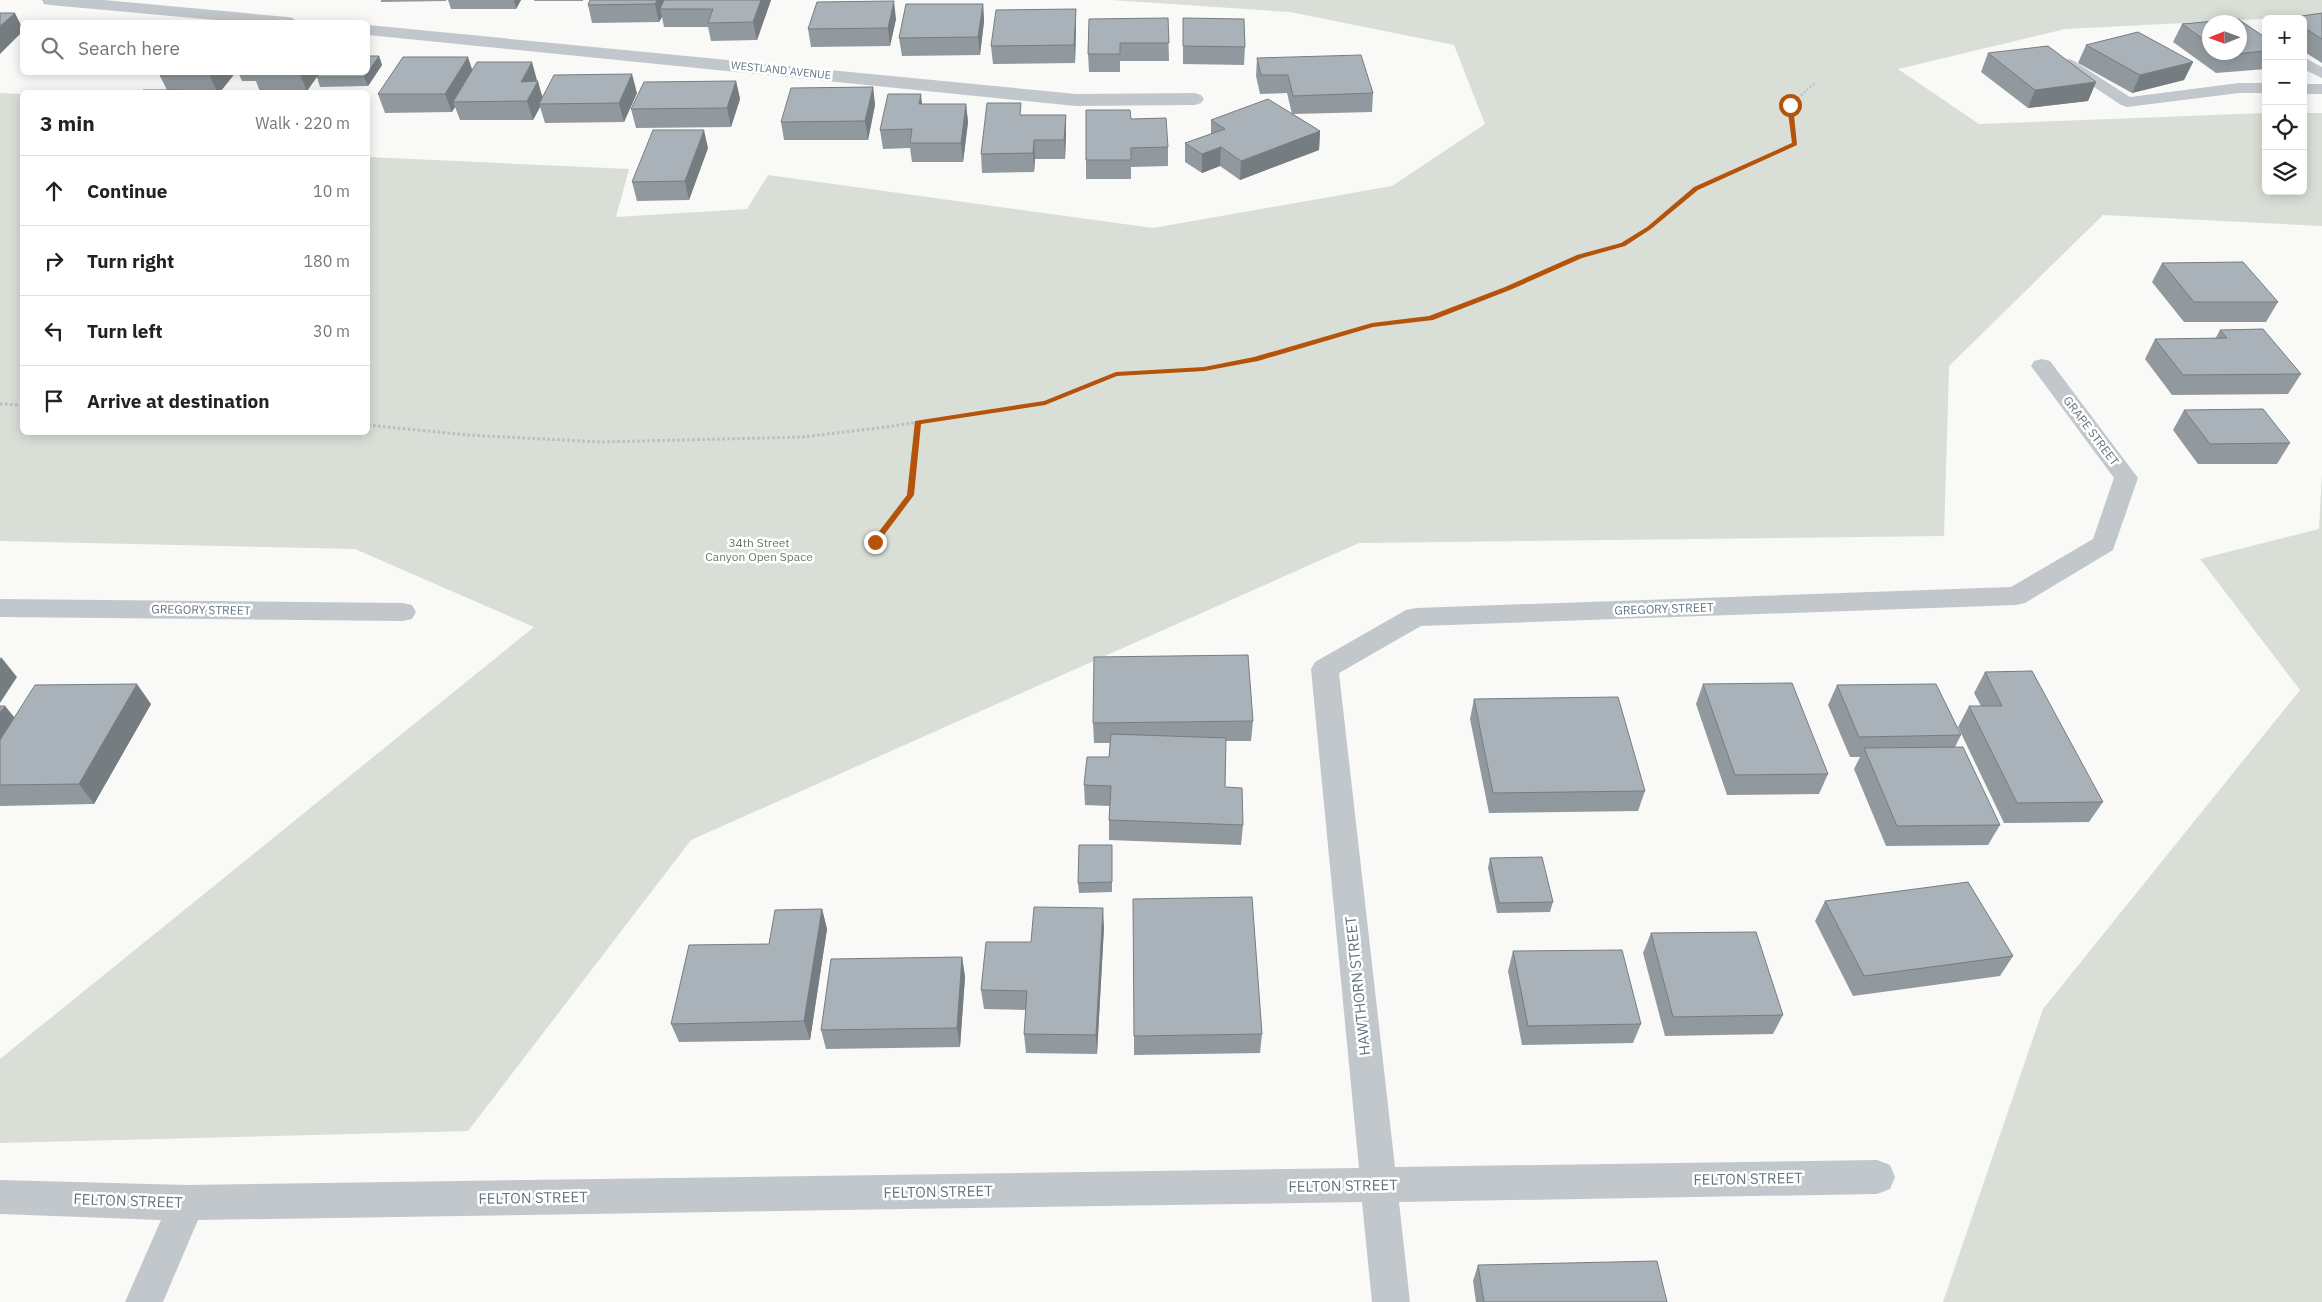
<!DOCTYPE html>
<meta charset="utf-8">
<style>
:root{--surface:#fff;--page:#f6f6f6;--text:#222;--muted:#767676;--line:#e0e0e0}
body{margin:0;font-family:"IBM Plex Sans",sans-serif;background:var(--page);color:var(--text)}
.controls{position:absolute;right:15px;top:15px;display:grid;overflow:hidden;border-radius:8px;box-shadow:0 2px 12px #0003}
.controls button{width:45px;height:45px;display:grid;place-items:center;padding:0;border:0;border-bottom:1px solid var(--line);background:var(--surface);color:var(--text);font:25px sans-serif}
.compass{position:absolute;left:2202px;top:15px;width:45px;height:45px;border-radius:50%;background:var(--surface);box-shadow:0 2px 12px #0003;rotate:269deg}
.stop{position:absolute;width:15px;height:15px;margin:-11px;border:4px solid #b45309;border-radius:50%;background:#fff}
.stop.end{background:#b45309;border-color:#fff;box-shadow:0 1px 5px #0008}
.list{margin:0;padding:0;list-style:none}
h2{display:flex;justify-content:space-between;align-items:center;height:65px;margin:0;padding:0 20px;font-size:21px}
h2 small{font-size:16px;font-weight:400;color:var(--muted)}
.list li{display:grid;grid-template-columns:32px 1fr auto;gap:15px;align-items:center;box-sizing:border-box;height:70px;padding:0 20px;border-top:1px solid var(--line)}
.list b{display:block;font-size:19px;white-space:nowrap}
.list em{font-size:16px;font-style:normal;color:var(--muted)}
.icon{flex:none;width:28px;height:28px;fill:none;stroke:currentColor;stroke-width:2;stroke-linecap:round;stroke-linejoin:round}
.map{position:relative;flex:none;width:2322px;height:1302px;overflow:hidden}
.search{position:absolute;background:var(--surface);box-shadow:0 2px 12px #0003;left:20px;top:20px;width:350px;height:55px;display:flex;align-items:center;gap:12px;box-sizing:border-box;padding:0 18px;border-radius:8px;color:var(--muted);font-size:19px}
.panel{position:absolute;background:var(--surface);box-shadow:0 2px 12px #0003;left:20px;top:90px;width:350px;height:345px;border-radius:8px}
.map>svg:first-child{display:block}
.green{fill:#d9ded6}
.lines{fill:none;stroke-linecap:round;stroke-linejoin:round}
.path-far1{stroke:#babec1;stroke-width:2;stroke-dasharray:2 2;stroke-linecap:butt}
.path{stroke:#babec1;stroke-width:3;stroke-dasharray:2.5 2.5;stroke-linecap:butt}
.service{fill:#c2c7cb;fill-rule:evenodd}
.minor{fill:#c2c7cb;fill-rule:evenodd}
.wall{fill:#91999e;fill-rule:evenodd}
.shaded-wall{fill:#767d81}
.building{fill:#a9b2b8;stroke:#767d81}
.route{fill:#b45309}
.labels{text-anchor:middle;stroke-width:5;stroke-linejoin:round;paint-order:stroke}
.far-street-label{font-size:11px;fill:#647682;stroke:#fff}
.street-label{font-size:12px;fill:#647682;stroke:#fff}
.park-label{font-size:12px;fill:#687a63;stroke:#fff}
.near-street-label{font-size:15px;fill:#647682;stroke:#fff}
</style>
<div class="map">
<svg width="2322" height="1302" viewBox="0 0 2322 1302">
<rect width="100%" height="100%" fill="#f9f9f7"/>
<path class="green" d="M 1111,0 L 2322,0 L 2322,16 L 2065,29 L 1898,69 L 1979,124 L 2266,113 L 2266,191 L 2303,191 L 2303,113 L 2322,113 L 2322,226 L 2103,215 L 1949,366 L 1944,536 L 1359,543 L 691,840 L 468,1131 L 0,1143 L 0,1059 L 534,627 L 355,549 L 0,541 L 0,93 L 22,94 L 22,432 L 368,432 L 368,157 L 629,169 L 616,217 L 747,209 L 768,175 L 1153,228 L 1392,186 L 1485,124 L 1454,45 L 1290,12 Z
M 2322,474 L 2322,1302 L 1943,1302 L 2043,1009 L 2300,690 L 2200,559 L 2319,529 Z"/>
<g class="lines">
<path class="path-far1" d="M 1399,322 L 1430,318 L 1507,288 L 1579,256 L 1623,245 L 1649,228 L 1696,189 L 1795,143 L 1790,105 L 1816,82"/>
<path class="path" d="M 0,404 L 22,405
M 368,425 L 468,435 L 601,442 L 803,437 L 886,427 L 1045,403 L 1116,374 L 1205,369 L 1256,359 L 1373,325 L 1410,320
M 875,542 L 910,495 L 917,423"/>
<path class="service" d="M 2303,57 L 2322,67 L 2322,78 L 2303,69 Z
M 2069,59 L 2074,61 L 2130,97 L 2239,83 L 2266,83 L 2266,93 L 2239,93 L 2127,107 L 2121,105 L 2064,67 L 2061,64 L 2064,61 Z
M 2303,84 L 2322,84 L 2322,94 L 2303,94 Z"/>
<path class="minor" d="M 42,0 L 104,0 L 287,17 L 293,18 L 296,22 L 237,22 L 50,5 L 44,4 Z
M 368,25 L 1076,94 L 1195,93 L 1201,95 L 1204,99 L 1201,103 L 1195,105 L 1076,106 L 368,35 Z
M 2042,359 L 2050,361 L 2138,478 L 2113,550 L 2025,603 L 2016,605 L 1421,626 L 1339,673 L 1395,1167 L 1877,1160 L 1890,1165 L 1895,1177 L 1890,1189 L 1877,1194 L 1399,1202 L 1410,1302 L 1372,1302 L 1362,1202 L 198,1220 L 163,1302 L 125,1302 L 161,1220 L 0,1214 L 0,1180 L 187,1185 L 1359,1168 L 1311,669 L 1315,662 L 1406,610 L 1416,608 L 2011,587 L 2093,539 L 2114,478 L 2031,366 L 2034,361 Z
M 0,599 L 403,603 L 412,605 L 416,612 L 412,619 L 403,621 L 0,617 Z"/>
</g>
<path class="wall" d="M 381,0 L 446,0 L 446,1 L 381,2 Z
M 448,0 L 521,0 L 516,9 L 451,9 Z
M 534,0 L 583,0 L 583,1 L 534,1 Z
M 590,0 L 771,0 L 757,40 L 711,41 L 708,27 L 664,27 L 662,17 L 659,22 L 592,23 L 588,5 Z
M 983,4 L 984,21 L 980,55 L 902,56 L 899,38 Z
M 1076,9 L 1076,27 L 1075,63 L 993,64 L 991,46 Z
M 2322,13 L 2322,63 L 2303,51 L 2303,19 L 2287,19 L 2288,18 Z
M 1168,18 L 1169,61 L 1120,61 L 1120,72 L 1089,72 L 1088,54 Z
M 1183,18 L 1245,47 L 1244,65 L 1183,64 Z
M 896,19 L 890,46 L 811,47 L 808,29 Z
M 2238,19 L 2266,38 L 2266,69 L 2216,73 L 2173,42 L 2182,24 ZM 2210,22 L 2240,22 L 2240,52 L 2210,52 Z
M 2086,45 L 2193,62 L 2184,80 L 2132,93 L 2078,63 Z
M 1988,53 L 2096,82 L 2088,101 L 2028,108 L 1981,72 Z
M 379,56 L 382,65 L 368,86 L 320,87 L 317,77 L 307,91 L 260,92 L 256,81 L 242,81 L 238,72 L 368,72 Z
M 1257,58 L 1373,93 L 1372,112 L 1293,114 L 1320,131 L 1319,150 L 1240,180 L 1220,166 L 1202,173 L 1185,162 L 1185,143 L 1211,134 L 1211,120 L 1292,114 L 1287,93 L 1260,94 L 1256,76 Z
M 472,70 L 537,80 L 536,81 L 543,97 L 637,93 L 624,122 L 545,123 L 540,107 L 533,120 L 460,120 L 455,107 L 452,112 L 385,113 L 378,94 Z
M 45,72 L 125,72 L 122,75 L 47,75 Z
M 236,72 L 220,92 L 141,92 L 167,90 L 160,76 Z
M 736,81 L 740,99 L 731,127 L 636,128 L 631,109 Z
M 873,87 L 875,105 L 868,140 L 784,140 L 781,122 Z
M 922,104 L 966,104 L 968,122 L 963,162 L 912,162 L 910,148 L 883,149 L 880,130 Z
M 1022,115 L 1066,115 L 1066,134 L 1065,159 L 1035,159 L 1034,172 L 982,173 L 981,154 Z
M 1131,119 L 1168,147 L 1168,166 L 1131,167 L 1131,179 L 1086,179 L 1086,160 Z
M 708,148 L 689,200 L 637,201 L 632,182 Z
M 2162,263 L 2278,302 L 2266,322 L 2184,322 L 2152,282 Z
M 2220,330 L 2301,374 L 2288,394 L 2172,395 L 2145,359 L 2155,339 L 2215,339 Z
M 2184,410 L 2290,443 L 2277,464 L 2198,464 L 2173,430 Z
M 1985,672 L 2103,802 L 2089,822 L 2004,823 L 1958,727 L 1969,706 L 1981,706 L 1974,693 Z
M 1703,684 L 1828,774 L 1819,794 L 1727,795 L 1696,704 Z
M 1837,685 L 1961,735 L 1955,747 L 2000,825 L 1988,845 L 1886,846 L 1854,769 L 1860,757 L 1850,757 L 1828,705 Z
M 1474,699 L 1645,791 L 1638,811 L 1489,813 L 1470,719 Z
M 151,704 L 94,804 L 0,806 L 0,706 L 5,706 L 14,717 Z
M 1253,721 L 1251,741 L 1226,741 L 1225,787 L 1243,825 L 1241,845 L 1109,840 L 1109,820 L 1110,806 L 1085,805 L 1084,785 L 1109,757 L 1110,743 L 1094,743 L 1093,723 Z
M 1112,845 L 1112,892 L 1079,893 L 1078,883 Z
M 1490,858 L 1553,902 L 1550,912 L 1497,913 L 1488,868 Z
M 1825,901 L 2013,956 L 2000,976 L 1853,996 L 1815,921 Z
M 822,909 L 827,929 L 810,1040 L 679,1042 L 671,1024 Z
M 1104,927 L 1097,1054 L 1026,1053 L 1024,1034 L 1026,1010 L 984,1009 L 981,990 L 1031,942 Z
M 1651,933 L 1783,1015 L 1773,1034 L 1665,1036 L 1643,953 Z
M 1513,951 L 1641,1024 L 1633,1043 L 1522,1045 L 1508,971 Z
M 962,957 L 965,977 L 960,1047 L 826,1049 L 821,1030 Z
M 1262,1034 L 1260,1053 L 1134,1055 L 1134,1036 Z
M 1478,1265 L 1667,1302 L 1476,1302 L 1473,1281 Z"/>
<path class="shaded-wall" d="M 514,0 L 521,0 L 516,9 Z
M 657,0 L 669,0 L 660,9 L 662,17 L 659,22 L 655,4 Z
M 761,0 L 771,0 L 757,40 L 753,22 Z
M 894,1 L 896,19 L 890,46 L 888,28 Z
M 983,4 L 984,21 L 980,55 L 978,37 Z
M 1076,9 L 1076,27 L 1075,63 L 1074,45 Z
M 15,13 L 22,27 L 22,32 L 0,54 L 0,26 Z
M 379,56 L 382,65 L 368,86 L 364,77 Z
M 468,57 L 474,75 L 453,102 L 455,107 L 452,112 L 445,94 Z
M 532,62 L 537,80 L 526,100 L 521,82 Z
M 2193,62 L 2184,80 L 2132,93 L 2140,75 Z
M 213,72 L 236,72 L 220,92 L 217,92 L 210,76 Z
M 299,72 L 320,72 L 307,91 Z
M 632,74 L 637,93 L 624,122 L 619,103 Z
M 538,81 L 543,100 L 539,104 L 540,107 L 533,120 L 527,101 Z
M 736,81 L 740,99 L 731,127 L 727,108 Z
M 2096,82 L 2088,101 L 2028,108 L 2035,90 Z
M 873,87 L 875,105 L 868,140 L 865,121 Z
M 921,94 L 923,112 L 919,104 Z
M 966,104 L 968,122 L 963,162 L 961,143 Z
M 1066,115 L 1066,134 L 1065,159 L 1064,140 Z
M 704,130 L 708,148 L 689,200 L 685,181 Z
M 1320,131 L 1319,150 L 1240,180 L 1241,161 Z
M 1034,140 L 1035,159 L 1034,172 L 1033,153 Z
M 1221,147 L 1220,166 L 1202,173 L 1202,154 Z
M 1,657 L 17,677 L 0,703 L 0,659 Z
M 137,684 L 151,704 L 94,804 L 79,784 Z
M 5,706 L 21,726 L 0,759 L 0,713 Z
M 1103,908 L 1104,927 L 1097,1054 L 1096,1035 Z
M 822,909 L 827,929 L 810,1040 L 804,1021 Z
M 962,957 L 965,977 L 960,1047 L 957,1028 Z"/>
<path class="building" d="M 590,0 L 657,0 L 655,4 L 588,5 Z
M 664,0 L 761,0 L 753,22 L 708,23 L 713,9 L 660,9 Z
M 894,1 L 888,28 L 808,29 L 817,2 Z
M 906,4 L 983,4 L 978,37 L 899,38 Z
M 1076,9 L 1074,45 L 991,46 L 996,10 Z
M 0,13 L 15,13 L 0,26 Z
M 2322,13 L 2322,39 L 2303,27 L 2303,19 L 2289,19 L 2288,18 Z
M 1168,18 L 1169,43 L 1120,43 L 1120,54 L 1088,54 L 1089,19 Z
M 1183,18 L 1244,19 L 1245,47 L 1183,46 Z
M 2238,19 L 2266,38 L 2266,51 L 2225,55 L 2222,52 L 2240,52 L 2240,22 L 2210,22 L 2210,44 L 2182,24 Z
M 2138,32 L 2193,62 L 2140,75 L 2086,45 Z
M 2048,46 L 2096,82 L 2035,90 L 1988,53 Z
M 1361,55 L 1373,93 L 1293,96 L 1288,75 L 1261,75 L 1257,58 Z
M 368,56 L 379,56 L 368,72 Z
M 403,57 L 468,57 L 445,94 L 378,94 Z
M 477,62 L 532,62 L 521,82 L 538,81 L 527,101 L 453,102 Z
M 164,72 L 213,72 L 210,76 L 160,76 Z
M 253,72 L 299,72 L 252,73 Z
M 320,72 L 367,72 L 364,77 L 317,77 Z
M 632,74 L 619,103 L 539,104 L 554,75 Z
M 736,81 L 727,108 L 631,109 L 644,82 Z
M 873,87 L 865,121 L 781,122 L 791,88 Z
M 143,90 L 182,90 L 180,92 L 141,92 Z
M 888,94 L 921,94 L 919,104 L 966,104 L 961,143 L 910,143 L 912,129 L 880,130 Z
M 1268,99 L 1320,131 L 1241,161 L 1221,147 L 1202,154 L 1185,143 L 1225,129 L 1211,120 Z
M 987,103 L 1021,103 L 1020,115 L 1066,115 L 1064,140 L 1034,140 L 1033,153 L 981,154 Z
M 1086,110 L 1130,110 L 1131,119 L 1166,118 L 1168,147 L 1131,148 L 1131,160 L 1086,160 Z
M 653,130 L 704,130 L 685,181 L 632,182 Z
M 2243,262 L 2278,302 L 2194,302 L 2162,263 Z
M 2263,329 L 2301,374 L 2183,375 L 2155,339 L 2227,338 L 2220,330 Z
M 2263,409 L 2290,443 L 2210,444 L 2184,410 Z
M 1248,655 L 1253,721 L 1093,723 L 1094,657 Z
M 2032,671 L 2103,802 L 2017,803 L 1969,706 L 2002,706 L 1985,672 Z
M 1792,683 L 1828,774 L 1735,775 L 1703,684 Z
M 137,684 L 79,784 L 0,785 L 0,740 L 35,685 Z
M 1936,684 L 1961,735 L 1859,737 L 1837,685 Z
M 1618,697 L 1645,791 L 1493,793 L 1474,699 Z
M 0,706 L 5,706 L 0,713 Z
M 1111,734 L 1226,738 L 1225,787 L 1242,788 L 1243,825 L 1109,820 L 1111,786 L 1084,785 L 1087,757 L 1109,757 Z
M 1963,747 L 2000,825 L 1897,826 L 1864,748 Z
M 1079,845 L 1112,845 L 1112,882 L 1078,883 Z
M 1542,857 L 1553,902 L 1499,903 L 1490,858 Z
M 1968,882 L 2013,956 L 1864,976 L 1825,901 Z
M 1252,897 L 1262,1034 L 1134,1036 L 1133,899 Z
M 1034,907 L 1103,908 L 1096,1035 L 1024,1034 L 1027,991 L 981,990 L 986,942 L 1031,942 Z
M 822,909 L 804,1021 L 671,1024 L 689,945 L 769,944 L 775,910 Z
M 1756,932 L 1783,1015 L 1673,1017 L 1651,933 Z
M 1622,950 L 1641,1024 L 1528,1026 L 1513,951 Z
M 962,957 L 957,1028 L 821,1030 L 831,959 Z
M 1657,1261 L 1667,1302 L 1484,1302 L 1478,1265 Z"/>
<path class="route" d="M 1790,103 L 1793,105 L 1797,145 L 1698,190 L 1651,229 L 1625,246 L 1582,258 L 1510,290 L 1433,320 L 1373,327 L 1258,361 L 1204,371 L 1117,376 L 1045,405 L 921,424 L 914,495 L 878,543 L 871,542 L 907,495 L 915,421 L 1044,401 L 1116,372 L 1204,367 L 1254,357 L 1372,323 L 1429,316 L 1505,287 L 1577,255 L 1621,243 L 1647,227 L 1694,187 L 1792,143 L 1787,105 Z"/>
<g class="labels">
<g class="far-street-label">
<text transform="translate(781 70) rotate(6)" y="4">WESTLAND AVENUE</text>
</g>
<g class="street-label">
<text transform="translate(2091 431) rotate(53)" y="4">GRAPE STREET</text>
<text transform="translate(1664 609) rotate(-2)" y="4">GREGORY STREET</text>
<text transform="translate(201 610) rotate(1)" y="4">GREGORY STREET</text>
</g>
<g class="park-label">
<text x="759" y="547">34th Street<tspan x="759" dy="14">Canyon Open Space</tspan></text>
</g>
<g class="near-street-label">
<text transform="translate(1358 986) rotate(-96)" y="5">HAWTHORN STREET</text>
<text transform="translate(1748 1179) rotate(-1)" y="5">FELTON STREET</text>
<text transform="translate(1343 1186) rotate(-1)" y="5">FELTON STREET</text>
<text transform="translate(938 1192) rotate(-1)" y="5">FELTON STREET</text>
<text transform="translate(533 1198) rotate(-1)" y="5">FELTON STREET</text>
<text transform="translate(128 1201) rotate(2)" y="5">FELTON STREET</text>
</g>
</g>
</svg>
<div class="controls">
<button>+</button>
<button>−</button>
<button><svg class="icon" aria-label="locate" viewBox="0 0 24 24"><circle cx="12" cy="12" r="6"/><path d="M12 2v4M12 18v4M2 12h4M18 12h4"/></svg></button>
<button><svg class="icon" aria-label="layers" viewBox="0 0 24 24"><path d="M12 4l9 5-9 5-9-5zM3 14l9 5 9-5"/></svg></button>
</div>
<svg class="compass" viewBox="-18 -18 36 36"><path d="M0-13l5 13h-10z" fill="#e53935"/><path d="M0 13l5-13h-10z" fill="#767676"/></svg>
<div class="stop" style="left:1790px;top:105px"></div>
<div class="stop end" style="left:875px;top:542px"></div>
<div class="search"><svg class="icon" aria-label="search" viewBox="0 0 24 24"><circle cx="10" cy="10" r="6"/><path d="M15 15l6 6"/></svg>Search here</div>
<section class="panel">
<h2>3 min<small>Walk · 220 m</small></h2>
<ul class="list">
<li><svg class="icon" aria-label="ahead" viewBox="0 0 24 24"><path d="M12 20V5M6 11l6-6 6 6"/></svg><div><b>Continue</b></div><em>10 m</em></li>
<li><svg class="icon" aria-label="right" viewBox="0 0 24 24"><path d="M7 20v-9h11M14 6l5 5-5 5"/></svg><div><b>Turn right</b></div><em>180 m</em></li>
<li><svg class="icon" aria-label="left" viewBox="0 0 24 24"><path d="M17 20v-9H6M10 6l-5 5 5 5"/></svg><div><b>Turn left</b></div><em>30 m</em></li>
<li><svg class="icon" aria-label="arrive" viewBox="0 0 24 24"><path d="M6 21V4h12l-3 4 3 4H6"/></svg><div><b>Arrive at destination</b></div></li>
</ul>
</section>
</div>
